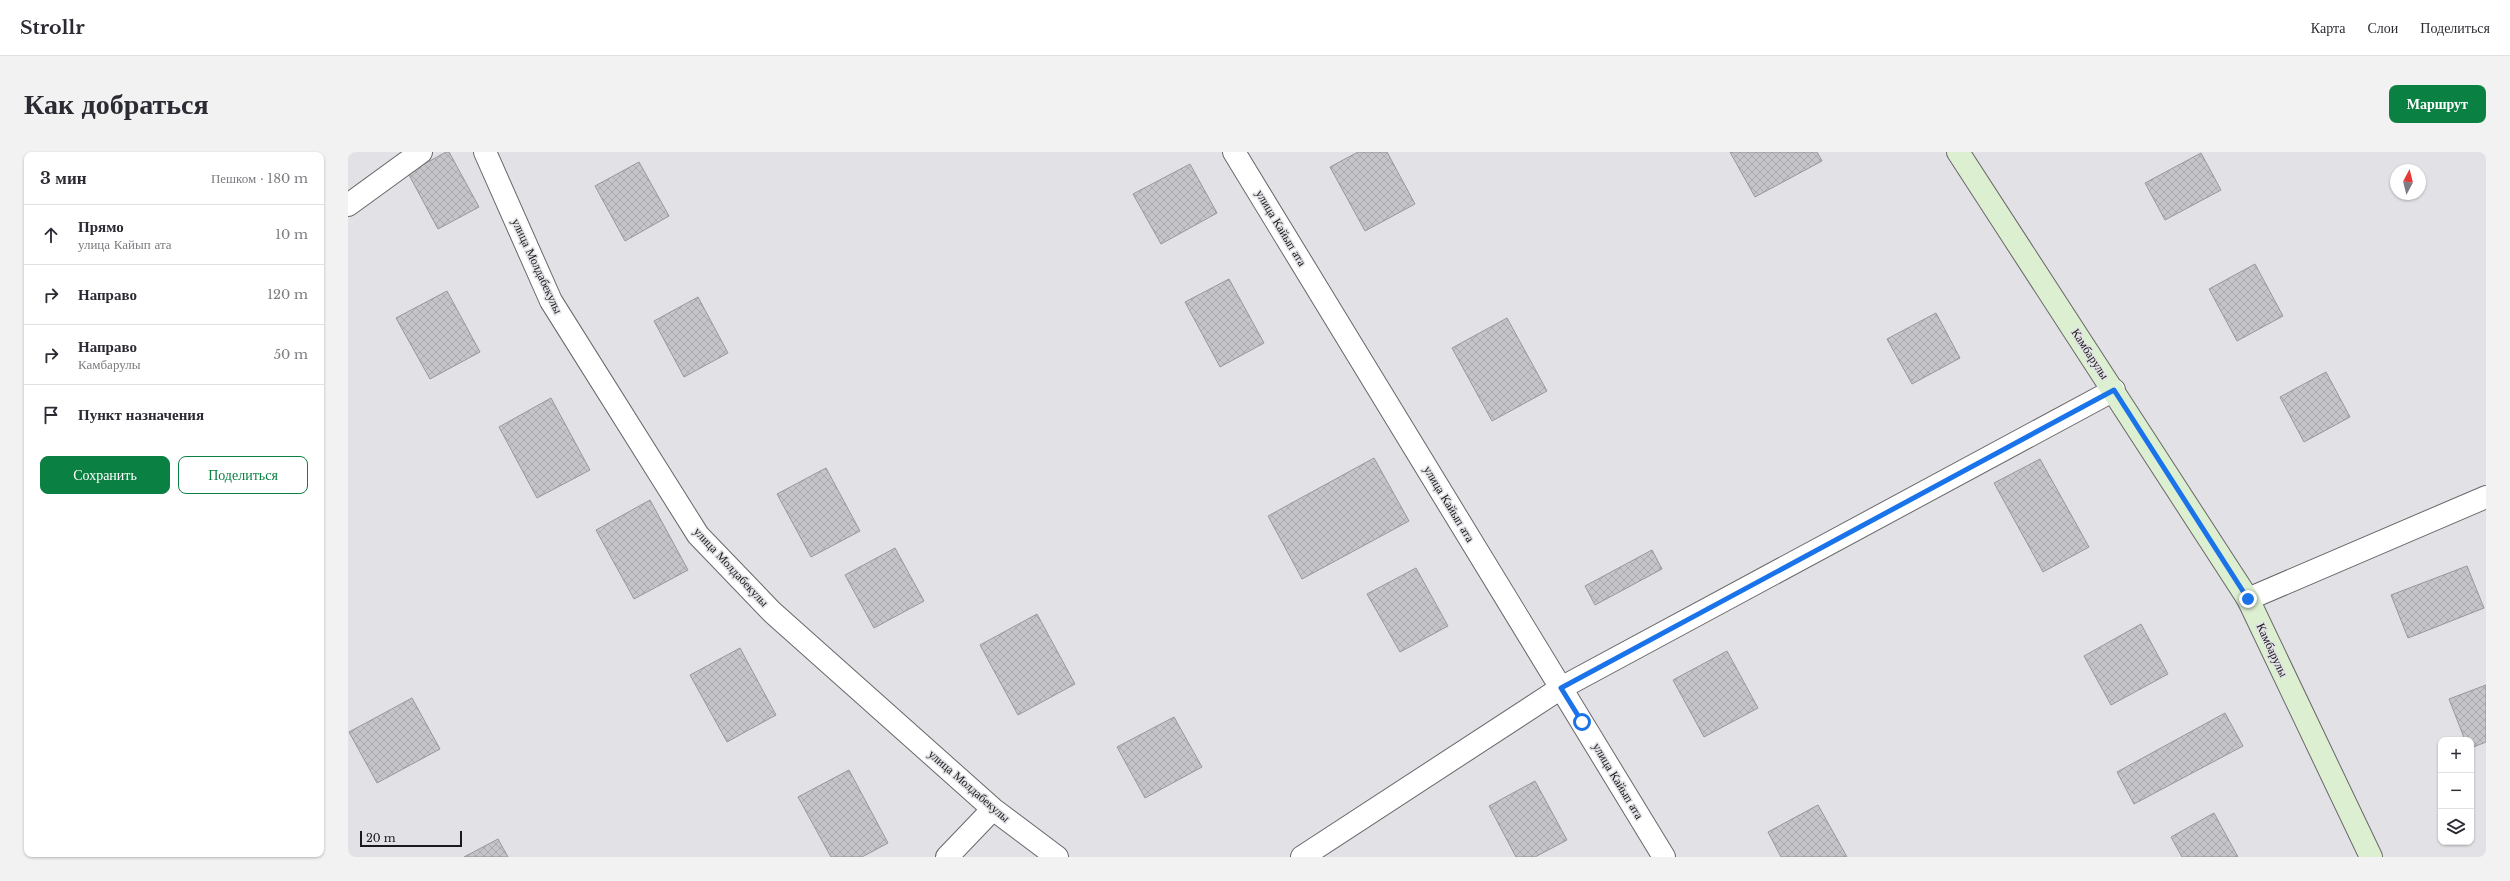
<!DOCTYPE html>
<html lang="ru">
<meta charset="utf-8">
<style>
:root{--surface:#fff;--page:#f2f2f3;--text:#2b2b33;--muted:#7c7c81;--line:#e1e1e2;--accent:#0b8043}
body{margin:0;font-family:"Libre Baskerville",serif;background:var(--page);color:var(--text)}
.controls{position:absolute;right:12px;bottom:12px;display:grid;overflow:hidden;border-radius:8px;box-shadow:0 1px 3px #0004}
.controls button{width:36px;height:36px;display:grid;place-items:center;padding:0;border:0;border-bottom:1px solid var(--line);background:var(--surface);color:var(--text);font:20px sans-serif}
.compass{position:absolute;left:2042px;top:12px;width:36px;height:36px;border-radius:50%;background:var(--surface);box-shadow:0 1px 3px #0004;rotate:7deg}
.scale{position:absolute;left:12px;bottom:10px;width:102px;box-sizing:border-box;padding-left:4px;border:2px solid #1a191b;border-top:0;font-size:11px;line-height:14px;white-space:nowrap;color:#1a191b;-webkit-text-stroke:3px #e2e1e5;paint-order:stroke}
.stop{position:absolute;width:12px;height:12px;margin:-9px;border:3px solid #1a73e8;border-radius:50%;background:#fff}
.stop.end{background:#1a73e8;border-color:#fff;box-shadow:0 1px 4px #0008}
.list{margin:0;padding:0;list-style:none}
h2{display:flex;justify-content:space-between;align-items:center;height:52px;margin:0;padding:0 16px;font-size:17px}
h2 small{font-size:13px;font-weight:400;color:var(--muted)}
.list li{display:grid;grid-template-columns:26px 1fr auto;gap:12px;align-items:center;box-sizing:border-box;height:60px;padding:0 16px;border-top:1px solid var(--line)}
.list b{display:block;font-size:15px;white-space:nowrap}
.list p{margin:0;font-size:13px;white-space:nowrap;color:var(--muted)}
.list em{font-size:13px;font-style:normal;color:var(--muted)}
.actions{display:flex;gap:8px;padding:12px 16px}
.actions a{flex:1;padding:9px 0;border:1px solid var(--accent);border-radius:8px;text-align:center;font-size:14px;color:var(--accent)}
.actions .main{background:var(--accent);color:#fff}
.icon{flex:none;width:22px;height:22px;fill:none;stroke:currentColor;stroke-width:2;stroke-linecap:round;stroke-linejoin:round}
.map{position:relative;flex:none;width:2138px;height:705px;overflow:hidden;border-radius:8px}
header{display:flex;align-items:center;gap:24px;box-sizing:border-box;height:56px;padding:0 20px;background:var(--surface);border-bottom:1px solid var(--line)}
header strong{font-size:19px}
nav{display:flex;gap:22px;margin-inline-start:auto;font-size:14px}
.intro{display:flex;align-items:center;justify-content:space-between;box-sizing:border-box;height:96px;padding:0 24px}
h1{margin:0;font-size:28px}
.button{padding:10px 18px;border-radius:8px;background:var(--accent);color:#fff;font-size:14px;font-weight:700}
main{display:flex;gap:24px;padding:0 24px}
aside{flex:1;background:var(--surface);border-radius:8px;box-shadow:0 1px 3px #0004}
.map>svg:first-child{display:block}
.building{fill:url(#building-cross-hatch);stroke:#98979b}
.lines{fill:none;stroke-linecap:round;stroke-linejoin:round}
.street-casing{stroke:#68676a;stroke-width:24}
.secondary-casing{stroke:#68676a;stroke-width:24}
.street{stroke:#fff;stroke-width:22}
.secondary{stroke:#ddefd1;stroke-width:22}
.route{stroke:#1a73e8;stroke-width:5}
.labels{text-anchor:middle;stroke-width:3;stroke-linejoin:round;paint-order:stroke}
.street-label{font-size:12px;fill:#1a191b;stroke:#e2e1e5}
</style>
<header>
<strong>Strollr</strong>
<nav><a>Карта</a><a>Слои</a><a>Поделиться</a></nav>
</header>
<div class="intro"><h1>Как добраться</h1><a class="button">Маршрут</a></div>
<main>
<aside>
<h2>3 мин<small>Пешком · 180 m</small></h2>
<ul class="list">
<li><svg class="icon" aria-label="ahead" viewBox="0 0 24 24"><path d="M12 20V5M6 11l6-6 6 6"/></svg><div><b>Прямо</b><p>улица Кайып ата</p></div><em>10 m</em></li>
<li><svg class="icon" aria-label="right" viewBox="0 0 24 24"><path d="M7 20v-9h11M14 6l5 5-5 5"/></svg><div><b>Направо</b></div><em>120 m</em></li>
<li><svg class="icon" aria-label="right" viewBox="0 0 24 24"><path d="M7 20v-9h11M14 6l5 5-5 5"/></svg><div><b>Направо</b><p>Камбарулы</p></div><em>50 m</em></li>
<li><svg class="icon" aria-label="arrive" viewBox="0 0 24 24"><path d="M6 21V4h12l-3 4 3 4H6"/></svg><div><b>Пункт назначения</b></div></li>
</ul>
<div class="actions"><a class="main">Сохранить</a><a>Поделиться</a></div>
</aside>
<div class="map">
<svg width="2138" height="705" viewBox="0 0 2138 705">
<defs>
<pattern id="building-cross-hatch" width="8" height="8" patternUnits="userSpaceOnUse"><rect width="8" height="8" fill="#c5c4c8"/><path d="M0 0l8 8M0 8l8-8" fill="none" stroke="#a9a8ab"/></pattern>
</defs>
<rect width="100%" height="100%" fill="#e2e1e5"/>
<path class="building" d="M 98,0 L 101,0 L 131,55 L 90,77 L 60,21 Z
M 1010,0 L 1039,0 L 1067,52 L 1017,79 L 982,15 Z
M 1382,0 L 1469,0 L 1474,9 L 1407,45 Z
M 1853,1 L 1873,38 L 1817,68 L 1797,31 Z
M 291,10 L 321,64 L 277,89 L 247,34 Z
M 842,12 L 869,61 L 813,92 L 785,42 Z
M 1907,112 L 1935,164 L 1889,189 L 1861,137 Z
M 881,127 L 916,191 L 872,215 L 837,150 Z
M 99,139 L 132,200 L 82,227 L 48,166 Z
M 350,145 L 380,201 L 336,225 L 306,169 Z
M 1588,161 L 1612,206 L 1564,232 L 1539,187 Z
M 1159,166 L 1199,239 L 1144,269 L 1104,196 Z
M 1978,220 L 2002,265 L 1956,290 L 1932,245 Z
M 203,246 L 242,318 L 189,346 L 151,275 Z
M 1026,306 L 1061,369 L 954,427 L 920,364 Z
M 1692,307 L 1741,395 L 1695,420 L 1646,331 Z
M 478,316 L 512,379 L 463,405 L 429,342 Z
M 302,348 L 340,418 L 286,447 L 248,378 Z
M 547,396 L 576,449 L 526,476 L 497,423 Z
M 1304,398 L 1314,417 L 1247,453 L 1237,434 Z
M 2119,414 L 2136,456 L 2060,486 L 2043,443 Z
M 1068,416 L 1100,474 L 1052,500 L 1019,442 Z
M 689,462 L 727,532 L 670,563 L 632,493 Z
M 1793,472 L 1820,522 L 1763,553 L 1736,504 Z
M 392,496 L 428,563 L 379,590 L 342,523 Z
M 1379,499 L 1410,556 L 1356,585 L 1325,528 Z
M 2138,533 L 2138,590 L 2123,596 L 2123,588 L 2117,588 L 2101,547 Z
M 64,546 L 92,597 L 29,631 L 1,580 Z
M 1877,561 L 1895,594 L 1786,652 L 1769,620 Z
M 826,565 L 854,615 L 797,646 L 769,595 Z
M 501,618 L 540,691 L 514,705 L 483,705 L 450,645 Z
M 1187,629 L 1219,688 L 1187,705 L 1168,705 L 1141,654 Z
M 1470,653 L 1499,705 L 1433,705 L 1420,680 Z
M 1866,661 L 1890,705 L 1834,705 L 1823,685 Z
M 150,687 L 160,705 L 116,705 Z"/>
<g class="lines">
<defs>
<path id="street" d="M 137,0 L 203,149 L 350,383 L 424,460 L 645,657 L 709,705
M 886,0 L 1316,705
M 0,53 L 73,0
M 1900,447 L 2138,345
M 599,705 L 645,657
M 954,705 L 1213,536 L 1766,238"/>
<path id="secondary" d="M 1610,0 L 1900,447 L 2023,705"/>
</defs>
<use href="#street" class="street-casing"/>
<use href="#secondary" class="secondary-casing"/>
<use href="#street" class="street"/>
<use href="#secondary" class="secondary"/>
</g>
<g class="lines">
<path class="route" d="M 1234,570 L 1213,536 L 1766,238 L 1900,447"/>
</g>
<g class="labels">
<g class="street-label">
<text transform="translate(933 76) rotate(59)" y="4">улица Кайып ата</text>
<text transform="translate(189 114) rotate(65)" y="4">улица Молдабекулы</text>
<text transform="translate(1742 202) rotate(57)" y="4">Камбарулы</text>
<text transform="translate(1101 352) rotate(59)" y="4">улица Кайып ата</text>
<text transform="translate(383 415) rotate(47)" y="4">улица Молдабекулы</text>
<text transform="translate(1924 498) rotate(65)" y="4">Камбарулы</text>
<text transform="translate(1270 629) rotate(59)" y="4">улица Кайып ата</text>
<text transform="translate(621 634) rotate(41)" y="4">улица Молдабекулы</text>
</g>
</g>
</svg>
<div class="controls">
<button>+</button>
<button>−</button>
<button><svg class="icon" aria-label="layers" viewBox="0 0 24 24"><path d="M12 4l9 5-9 5-9-5zM3 14l9 5 9-5"/></svg></button>
</div>
<svg class="compass" viewBox="-18 -18 36 36"><path d="M0-13l5 13h-10z" fill="#e53935"/><path d="M0 13l5-13h-10z" fill="#7c7c81"/></svg>
<div class="scale">20 m</div>
<div class="stop" style="left:1234px;top:570px"></div>
<div class="stop end" style="left:1900px;top:447px"></div>
</div>
</main>
